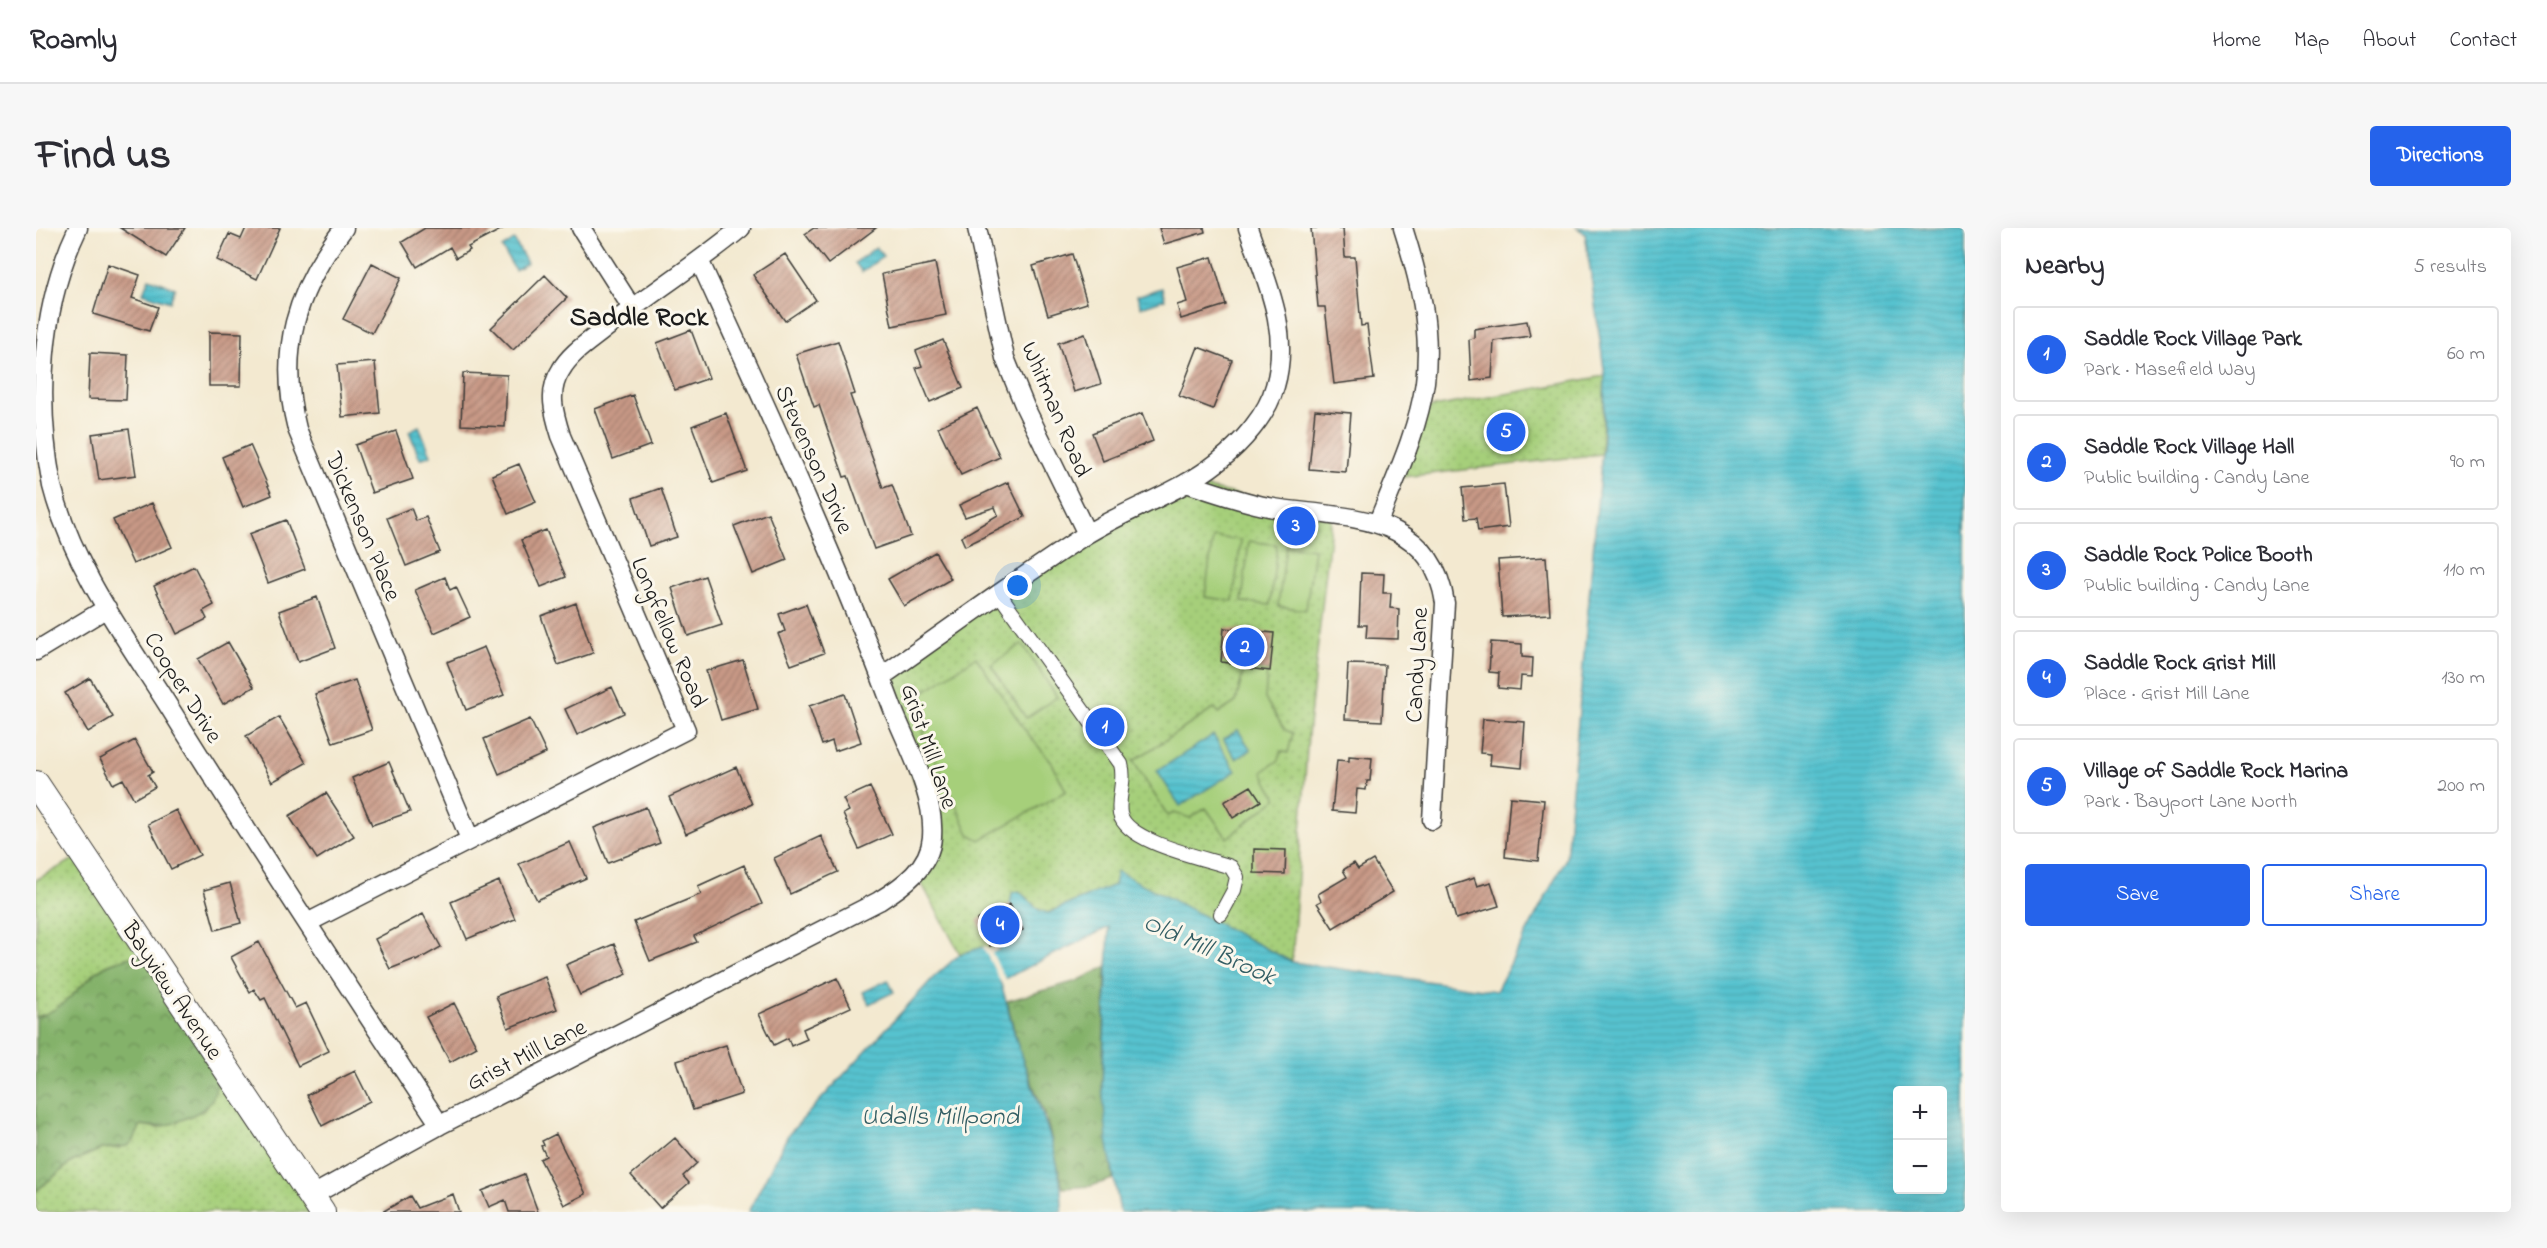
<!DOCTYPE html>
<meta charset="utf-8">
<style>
:root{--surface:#fff;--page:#f7f7f7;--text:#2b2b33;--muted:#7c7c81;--line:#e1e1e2;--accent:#2563eb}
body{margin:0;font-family:"Indie Flower",sans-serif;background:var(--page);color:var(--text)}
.controls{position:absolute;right:18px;bottom:18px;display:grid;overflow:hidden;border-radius:6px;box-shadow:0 6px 24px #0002}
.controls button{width:54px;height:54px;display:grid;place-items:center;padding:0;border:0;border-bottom:2px solid var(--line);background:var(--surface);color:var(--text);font:30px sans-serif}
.you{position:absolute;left:982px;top:358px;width:21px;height:21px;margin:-15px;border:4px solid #fff;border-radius:50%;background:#1a73e8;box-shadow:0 0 0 9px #1a73e833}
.badge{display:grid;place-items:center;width:39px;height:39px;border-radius:50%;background:var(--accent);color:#fff;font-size:20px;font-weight:700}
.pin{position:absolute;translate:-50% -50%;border:3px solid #fff;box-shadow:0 2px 6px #0006}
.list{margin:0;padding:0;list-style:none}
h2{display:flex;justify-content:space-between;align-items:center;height:78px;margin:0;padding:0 24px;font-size:26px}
h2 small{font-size:20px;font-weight:400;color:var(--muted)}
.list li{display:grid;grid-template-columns:39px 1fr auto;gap:18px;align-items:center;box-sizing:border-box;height:96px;margin:0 12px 12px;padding:0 12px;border:2px solid var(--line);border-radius:6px}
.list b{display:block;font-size:22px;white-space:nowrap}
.list p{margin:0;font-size:20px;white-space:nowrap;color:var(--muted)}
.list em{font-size:20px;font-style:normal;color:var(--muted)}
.actions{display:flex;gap:12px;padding:18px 24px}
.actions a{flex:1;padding:14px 0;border:2px solid var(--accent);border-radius:6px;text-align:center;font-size:21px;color:var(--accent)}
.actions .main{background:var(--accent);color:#fff}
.map{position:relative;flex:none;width:1929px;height:984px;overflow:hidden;border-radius:6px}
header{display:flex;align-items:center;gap:36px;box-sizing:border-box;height:84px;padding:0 30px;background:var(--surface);border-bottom:2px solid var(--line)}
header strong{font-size:28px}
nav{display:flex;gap:33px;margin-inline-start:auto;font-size:21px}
.intro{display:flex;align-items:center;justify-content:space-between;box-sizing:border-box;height:144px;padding:0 36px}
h1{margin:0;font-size:42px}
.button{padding:15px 27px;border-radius:6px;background:var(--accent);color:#fff;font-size:21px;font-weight:700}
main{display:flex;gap:36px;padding:0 36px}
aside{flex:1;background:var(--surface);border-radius:6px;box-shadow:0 6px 24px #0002}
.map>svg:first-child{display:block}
.grass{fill:url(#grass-dots);stroke:#61764b;stroke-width:1.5}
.forest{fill:url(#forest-crowns);stroke:#506743;stroke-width:1.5}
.garden{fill:#a6cf7a;stroke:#61764b;stroke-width:1.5}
.water{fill:url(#water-rules);stroke:#396f76;stroke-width:1.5;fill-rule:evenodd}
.pier{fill:#f3e9d0}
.building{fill:url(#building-hatch)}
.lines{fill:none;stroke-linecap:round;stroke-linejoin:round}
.pedestrian-casing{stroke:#3c3b37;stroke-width:16}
.minor-casing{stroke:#3c3b37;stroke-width:21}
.secondary-casing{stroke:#3c3b37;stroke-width:28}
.pedestrian{stroke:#fff;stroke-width:14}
.minor{stroke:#fff;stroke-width:18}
.secondary{stroke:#fff;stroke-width:26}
.labels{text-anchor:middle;stroke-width:6;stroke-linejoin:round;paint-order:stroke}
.street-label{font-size:24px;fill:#1c1c1c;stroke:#fbf7ec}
.water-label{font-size:26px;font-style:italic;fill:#335e64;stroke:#fbf7ec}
.quarter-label{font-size:27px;font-weight:bold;fill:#1c1c1c;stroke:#fbf7ec}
</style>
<header>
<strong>Roamly</strong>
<nav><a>Home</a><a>Map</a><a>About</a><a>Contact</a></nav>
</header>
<div class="intro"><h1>Find us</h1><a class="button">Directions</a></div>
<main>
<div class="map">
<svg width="1929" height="984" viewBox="0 0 1929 984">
<defs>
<pattern id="grass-dots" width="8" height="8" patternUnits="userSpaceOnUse" patternTransform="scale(1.5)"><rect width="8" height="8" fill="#a6cf7a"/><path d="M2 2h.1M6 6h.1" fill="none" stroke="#8eb169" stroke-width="1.8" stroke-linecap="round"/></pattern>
<pattern id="forest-crowns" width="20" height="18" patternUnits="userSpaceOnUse" patternTransform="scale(1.5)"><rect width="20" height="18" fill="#84b26a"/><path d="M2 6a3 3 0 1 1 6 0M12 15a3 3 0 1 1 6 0" fill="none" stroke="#6b9056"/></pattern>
<pattern id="water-rules" width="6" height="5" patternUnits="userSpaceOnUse" patternTransform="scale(1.5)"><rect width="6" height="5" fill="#56c2cf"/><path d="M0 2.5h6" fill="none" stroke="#4aa6b1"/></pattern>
<pattern id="building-hatch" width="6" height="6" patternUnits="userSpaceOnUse" patternTransform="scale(1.5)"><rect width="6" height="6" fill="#c89986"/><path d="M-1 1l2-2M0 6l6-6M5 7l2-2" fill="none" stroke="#a27c6d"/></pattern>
</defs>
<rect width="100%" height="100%" fill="#fbf7ec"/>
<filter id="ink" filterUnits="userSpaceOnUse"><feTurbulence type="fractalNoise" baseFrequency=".0167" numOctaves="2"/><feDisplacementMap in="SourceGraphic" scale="12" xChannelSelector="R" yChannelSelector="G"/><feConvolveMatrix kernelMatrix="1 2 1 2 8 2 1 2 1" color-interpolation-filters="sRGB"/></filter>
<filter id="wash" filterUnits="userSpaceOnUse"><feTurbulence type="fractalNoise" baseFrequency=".008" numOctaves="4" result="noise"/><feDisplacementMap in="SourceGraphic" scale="24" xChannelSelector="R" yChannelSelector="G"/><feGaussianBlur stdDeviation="1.35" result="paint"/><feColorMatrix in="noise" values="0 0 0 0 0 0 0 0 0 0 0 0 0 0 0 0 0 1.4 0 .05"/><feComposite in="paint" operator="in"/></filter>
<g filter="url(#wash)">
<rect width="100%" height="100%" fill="#f3e9d0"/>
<path class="grass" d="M 1569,148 L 1565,226 L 1358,250 L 1381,182 Z
M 1150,255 L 1296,288 L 1272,507 L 1256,734 L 1081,644 L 1079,657 L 1011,685 L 1003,682 L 983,663 L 974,676 L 987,702 L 956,724 L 947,719 L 924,726 L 880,645 L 896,609 L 845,449 L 964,367 Z
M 47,626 L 112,725 C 99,729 79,731 67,739 C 44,754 32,782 0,789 L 0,652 Z
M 181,844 L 284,984 L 0,984 L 0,963 L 36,934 L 65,921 L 83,920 L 98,912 L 104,897 L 122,900 L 168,882 Z"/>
<path class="forest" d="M 112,725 C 123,744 180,834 181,846 C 182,866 175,879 157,887 C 135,896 130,901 105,897 L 98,912 L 92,918 L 65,921 L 36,934 L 0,963 L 0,789 C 32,781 44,754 67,739 C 79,731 99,729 112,725 Z
M 1070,739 L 1066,857 L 1077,951 L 1055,958 L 1027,960 L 1010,889 L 983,823 L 971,773 L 1041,753 Z"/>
<path class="garden" d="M 1177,309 L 1205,312 L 1197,373 L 1169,369 Z
M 1213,313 L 1241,317 L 1234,377 L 1206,374 Z
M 1250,318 L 1278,321 L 1270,382 L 1242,378 Z
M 986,416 L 1021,469 L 990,490 L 955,437 Z
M 940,429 L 989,502 L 1016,535 L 1030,563 L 944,612 L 933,606 L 887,504 L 892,501 L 873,474 Z
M 1209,436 L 1212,436 L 1212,440 L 1231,443 L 1229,471 L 1249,502 L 1257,505 L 1252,525 L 1245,523 L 1243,532 L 1226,544 L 1241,570 L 1191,610 L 1170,580 L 1154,590 L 1138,585 L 1132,588 L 1097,533 L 1179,480 L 1183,485 L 1200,474 Z"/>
<path class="water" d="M 1541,0 L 1929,0 L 1929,984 L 1084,984 L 1071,912 L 1066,857 L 1073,699 L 964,753 C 972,776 976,801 984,824 C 1002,878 1027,926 1026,984 L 712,984 L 752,907 L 897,750 L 924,726 L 947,719 L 956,724 L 963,721 L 960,715 L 987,702 L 974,676 L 976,665 L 983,663 L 1003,682 L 1012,685 L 1078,657 L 1081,643 L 1256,734 L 1460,763 L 1530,630 L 1567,210 L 1569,148 L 1549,5 ZM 1862,862 L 1906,862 L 1906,962 L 1862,962 Z
M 478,12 L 491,35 L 479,42 L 466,20 Z
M 840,19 L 847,28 L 826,44 L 819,35 Z
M 113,50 L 139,60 L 134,74 L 107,65 Z
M 1126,60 L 1129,71 L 1105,79 L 1101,68 Z
M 383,198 L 395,227 L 384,231 L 373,203 Z
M 1202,502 L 1215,522 L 1200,531 L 1187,511 Z
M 1177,507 L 1200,543 L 1144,578 L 1121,543 Z
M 852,752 L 858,764 L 833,776 L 827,764 Z"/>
<path class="pier" d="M 960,715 L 963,721 L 956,725 L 970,753 L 965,755 L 947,719 L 950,718 L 956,721 Z"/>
<g id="blocks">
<path class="building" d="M 84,0 L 149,0 L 130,29 Z
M 210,0 L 244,0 L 221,51 L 181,32 L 193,6 L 205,11 Z
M 389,0 L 468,0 L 432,19 L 434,22 L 420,30 L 414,19 L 381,39 L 366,14 Z
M 778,0 L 840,0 L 792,36 L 769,6 Z
M 1123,0 L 1168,0 L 1169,4 L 1128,16 Z
M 1275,0 L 1307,0 L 1309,29 L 1319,29 L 1325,98 L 1331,97 L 1338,151 L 1298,156 L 1289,79 L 1282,79 Z
M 749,26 L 780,72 L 749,93 L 717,47 Z
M 1036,26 L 1051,75 L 1012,87 L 997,38 Z
M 1176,29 L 1190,77 L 1145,91 L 1141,77 L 1151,74 L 1141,39 Z
M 336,35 L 365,50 L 336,105 L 307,91 Z
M 899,35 L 910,87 L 856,98 L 846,46 Z
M 72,36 L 104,47 L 96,70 L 122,79 L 113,103 L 57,86 Z
M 509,47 L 531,70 L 477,122 L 455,100 Z
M 1491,93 L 1494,108 L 1458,113 L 1456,150 L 1435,153 L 1433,111 L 1438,110 L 1438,101 Z
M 655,102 L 673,150 L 639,162 L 621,115 Z
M 173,104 L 206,105 L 205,158 L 173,158 Z
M 1049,106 L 1065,156 L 1038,164 L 1022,115 Z
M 907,112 L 927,160 L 894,174 L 880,140 L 886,138 L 880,123 Z
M 802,113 L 819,166 L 814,167 L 847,260 L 856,257 L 875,308 L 838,321 L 812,248 L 808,249 L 783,177 L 778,179 L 760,126 Z
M 1162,119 L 1196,132 L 1177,181 L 1143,168 Z
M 54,125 L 92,127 L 90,172 L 52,171 Z
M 339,134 L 344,185 L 306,189 L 301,137 Z
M 427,145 L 471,147 L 469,199 L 425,197 Z
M 597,167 L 615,217 L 577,231 L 559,181 Z
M 941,180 L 964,229 L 925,247 L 902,199 Z
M 1279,182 L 1315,185 L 1310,244 L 1273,241 Z
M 690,185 L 711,243 L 677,255 L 656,198 Z
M 1106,185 L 1117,213 L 1067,233 L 1056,205 Z
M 93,201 L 100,247 L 63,252 L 56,206 Z
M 360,203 L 377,251 L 336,265 L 319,217 Z
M 214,217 L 236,267 L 207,279 L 186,229 Z
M 483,236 L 500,274 L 472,286 L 456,247 Z
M 972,254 L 989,289 L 929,318 L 925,309 L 962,287 L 959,279 L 929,289 L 923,277 Z
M 1468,256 L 1473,299 L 1442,303 L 1440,290 L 1429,291 L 1426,260 Z
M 625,260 L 641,309 L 613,318 L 597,270 Z
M 116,275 L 136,319 L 97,336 L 77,292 Z
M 375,280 L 380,293 L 390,289 L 404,324 L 370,338 L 351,290 Z
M 732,285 L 751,332 L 717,346 L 698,298 Z
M 250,292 L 269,341 L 232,355 L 213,306 Z
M 510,302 L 530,349 L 505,359 L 485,312 Z
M 899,324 L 915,351 L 868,378 L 852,351 Z
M 1510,329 L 1514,386 L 1466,389 L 1462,332 Z
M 158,338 L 178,377 L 167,383 L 171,391 L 141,406 L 118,358 Z
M 1325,345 L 1348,346 L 1347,365 L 1355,365 L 1354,380 L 1363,381 L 1362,411 L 1330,410 L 1331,397 L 1323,397 Z
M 669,348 L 686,397 L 652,408 L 636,360 Z
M 409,349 L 414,362 L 420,359 L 434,389 L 398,405 L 379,362 Z
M 281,369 L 299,420 L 262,434 L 243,383 Z
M 540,375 L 557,425 L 522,437 L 505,388 Z
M 770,376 L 788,425 L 755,437 L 742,406 L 749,403 L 743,386 Z
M 1188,400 L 1238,405 L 1234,443 L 1211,440 L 1212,437 L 1185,434 Z
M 192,414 L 218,459 L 187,476 L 162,431 Z
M 1455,414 L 1486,416 L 1486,429 L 1497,430 L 1496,449 L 1485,448 L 1484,462 L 1462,460 L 1463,445 L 1453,444 Z
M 448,419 L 468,467 L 430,482 L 411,434 Z
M 707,432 L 722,481 L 685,492 L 670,443 Z
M 1312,436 L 1349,437 L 1346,493 L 1309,491 Z
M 54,450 L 77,489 L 52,504 L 29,465 Z
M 319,452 L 336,502 L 297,515 L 279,466 Z
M 576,459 L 588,485 L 541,507 L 529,481 Z
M 809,466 L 825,514 L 799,523 L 796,513 L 786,517 L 773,478 Z
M 243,489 L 270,535 L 236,554 L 210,508 Z
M 494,491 L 510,525 L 463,546 L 448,511 Z
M 1447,491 L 1489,494 L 1486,540 L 1454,537 L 1455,526 L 1444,525 Z
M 99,512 L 117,544 L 112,547 L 119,559 L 98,571 L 87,551 L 77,556 L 64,531 Z
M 1313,528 L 1336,530 L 1334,553 L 1331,553 L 1330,562 L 1321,561 L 1319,585 L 1296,583 L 1301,532 L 1313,533 Z
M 353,534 L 374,584 L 336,597 L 316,550 Z
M 700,539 L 716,576 L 650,606 L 633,569 Z
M 1215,558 L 1225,573 L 1197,590 L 1188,574 Z
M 834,559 L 856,606 L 823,621 L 807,586 L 813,583 L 807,571 Z
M 290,565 L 318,608 L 281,631 L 253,588 Z
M 1474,569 L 1508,572 L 1502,633 L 1469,629 Z
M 610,579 L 624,615 L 572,635 L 558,600 Z
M 140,582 L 164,627 L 135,641 L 112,596 Z
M 785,608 L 802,644 L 754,666 L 738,630 Z
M 534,614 L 550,650 L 501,672 L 483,636 Z
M 1218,621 L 1250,622 L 1249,646 L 1218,645 Z
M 1337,632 L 1357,664 L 1297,700 L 1281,675 L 1285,673 L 1282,666 L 1311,649 L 1307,642 L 1318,635 L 1322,641 Z
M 708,637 L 726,676 L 658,708 L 661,714 L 614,733 L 598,694 L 665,666 L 662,658 Z
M 1438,650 L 1441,658 L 1455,654 L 1463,678 L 1420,691 L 1411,659 Z
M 463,653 L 479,691 L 431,711 L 415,674 Z
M 194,655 L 205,695 L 179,702 L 168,662 Z
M 974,676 L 987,702 L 954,718 L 941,692 Z
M 387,686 L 405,719 L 380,733 L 379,731 L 354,741 L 339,711 Z
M 223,714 L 259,780 L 270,775 L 293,823 L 262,838 L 229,770 L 225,772 L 218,761 L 214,764 L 195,729 Z
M 578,716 L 591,746 L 544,767 L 530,737 Z
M 509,749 L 521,781 L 472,800 L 460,768 Z
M 801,750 L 815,779 L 767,801 L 771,811 L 755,818 L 752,810 L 738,817 L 723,786 Z
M 418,775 L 441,819 L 414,834 L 390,789 Z
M 690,817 L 706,866 L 657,882 L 641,833 Z
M 319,843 L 334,873 L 286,898 L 271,867 Z
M 520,906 L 550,966 L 528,977 L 504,931 L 510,928 L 505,918 L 508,917 L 506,913 Z
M 639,910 L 661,935 L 647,948 L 653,955 L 624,980 L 595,947 Z
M 488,946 L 502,984 L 473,984 L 469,972 L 453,979 L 446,963 Z
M 417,966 L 423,984 L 346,984 L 374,968 L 381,980 Z"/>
</g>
</g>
<g filter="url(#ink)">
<use href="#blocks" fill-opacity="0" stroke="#3c3b37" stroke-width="1.5"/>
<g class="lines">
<defs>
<path id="pedestrian" d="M 964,367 L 1085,536 C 1090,554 1081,568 1084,586 C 1091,615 1169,630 1195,639 L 1201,649 L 1198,662 L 1185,686"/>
<path id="minor" d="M 42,0 C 4,79 0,173 16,258 C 37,340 91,412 135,482 C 222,622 313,760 404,897
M 308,0 C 260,62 241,123 261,201 L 434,611
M 545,0 L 596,80
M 941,0 L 969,130 L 989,179 L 1051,306
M 1150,255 C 1179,264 1208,275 1238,280 C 1309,291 1395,283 1409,375 L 1396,592
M 1342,294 C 1359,252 1383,200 1389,154 C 1396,101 1383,50 1367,0
M 0,423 L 71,380
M 845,449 C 914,401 981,351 1051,306 C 1093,280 1143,265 1182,234 C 1205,216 1232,186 1239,158 C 1255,103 1230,52 1212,0
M 271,695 L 650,502 L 525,208 C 518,186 511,163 525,142 C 534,126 551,115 565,104 C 611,68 660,37 705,0
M 275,968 L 404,897 L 843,673 C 867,658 894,639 896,609 C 899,567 873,521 858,484 C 801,331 732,183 664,34"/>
<path id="secondary" d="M 0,556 L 286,984"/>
</defs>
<use href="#pedestrian" class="pedestrian-casing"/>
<use href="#minor" class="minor-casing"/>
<use href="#secondary" class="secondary-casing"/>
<use href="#pedestrian" class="pedestrian"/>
<use href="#minor" class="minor"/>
<use href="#secondary" class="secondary"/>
</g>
</g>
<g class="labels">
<g class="street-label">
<text transform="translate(1021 181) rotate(67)" y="8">Whitman Road</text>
<text transform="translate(779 231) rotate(66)" y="8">Stevenson Drive</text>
<text transform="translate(328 298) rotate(67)" y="8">Dickenson Place</text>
<text transform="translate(634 404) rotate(67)" y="8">Longfellow Road</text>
<text transform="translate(1380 437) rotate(-87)" y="8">Candy Lane</text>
<text transform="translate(148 459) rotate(58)" y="8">Cooper Drive</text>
<text transform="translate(894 518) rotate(71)" y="8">Grist Mill Lane</text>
<text transform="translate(137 762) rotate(56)" y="8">Bayview Avenue</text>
<text transform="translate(490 826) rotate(-27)" y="8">Grist Mill Lane</text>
</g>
<g class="water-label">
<text transform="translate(1174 720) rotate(24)" y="9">Old Mill Brook</text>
<text x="904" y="896">Udalls Millpond</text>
</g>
<g class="quarter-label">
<text x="603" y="97">Saddle Rock</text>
</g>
</g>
</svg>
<div class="controls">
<button>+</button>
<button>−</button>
</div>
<div class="you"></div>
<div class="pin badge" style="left:1069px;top:499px">1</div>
<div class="pin badge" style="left:1209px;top:419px">2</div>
<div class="pin badge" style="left:1260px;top:298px">3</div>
<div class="pin badge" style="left:964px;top:697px">4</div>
<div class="pin badge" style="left:1470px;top:204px">5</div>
</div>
<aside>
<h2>Nearby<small>5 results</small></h2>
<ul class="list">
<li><span class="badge">1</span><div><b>Saddle Rock Village Park</b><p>Park · Masefield Way</p></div><em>60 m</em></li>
<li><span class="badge">2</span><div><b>Saddle Rock Village Hall</b><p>Public building · Candy Lane</p></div><em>90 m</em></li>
<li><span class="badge">3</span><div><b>Saddle Rock Police Booth</b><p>Public building · Candy Lane</p></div><em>110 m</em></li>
<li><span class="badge">4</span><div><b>Saddle Rock Grist Mill</b><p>Place · Grist Mill Lane</p></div><em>130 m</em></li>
<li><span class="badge">5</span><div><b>Village of Saddle Rock Marina</b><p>Park · Bayport Lane North</p></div><em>200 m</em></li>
</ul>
<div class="actions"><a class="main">Save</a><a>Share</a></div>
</aside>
</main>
